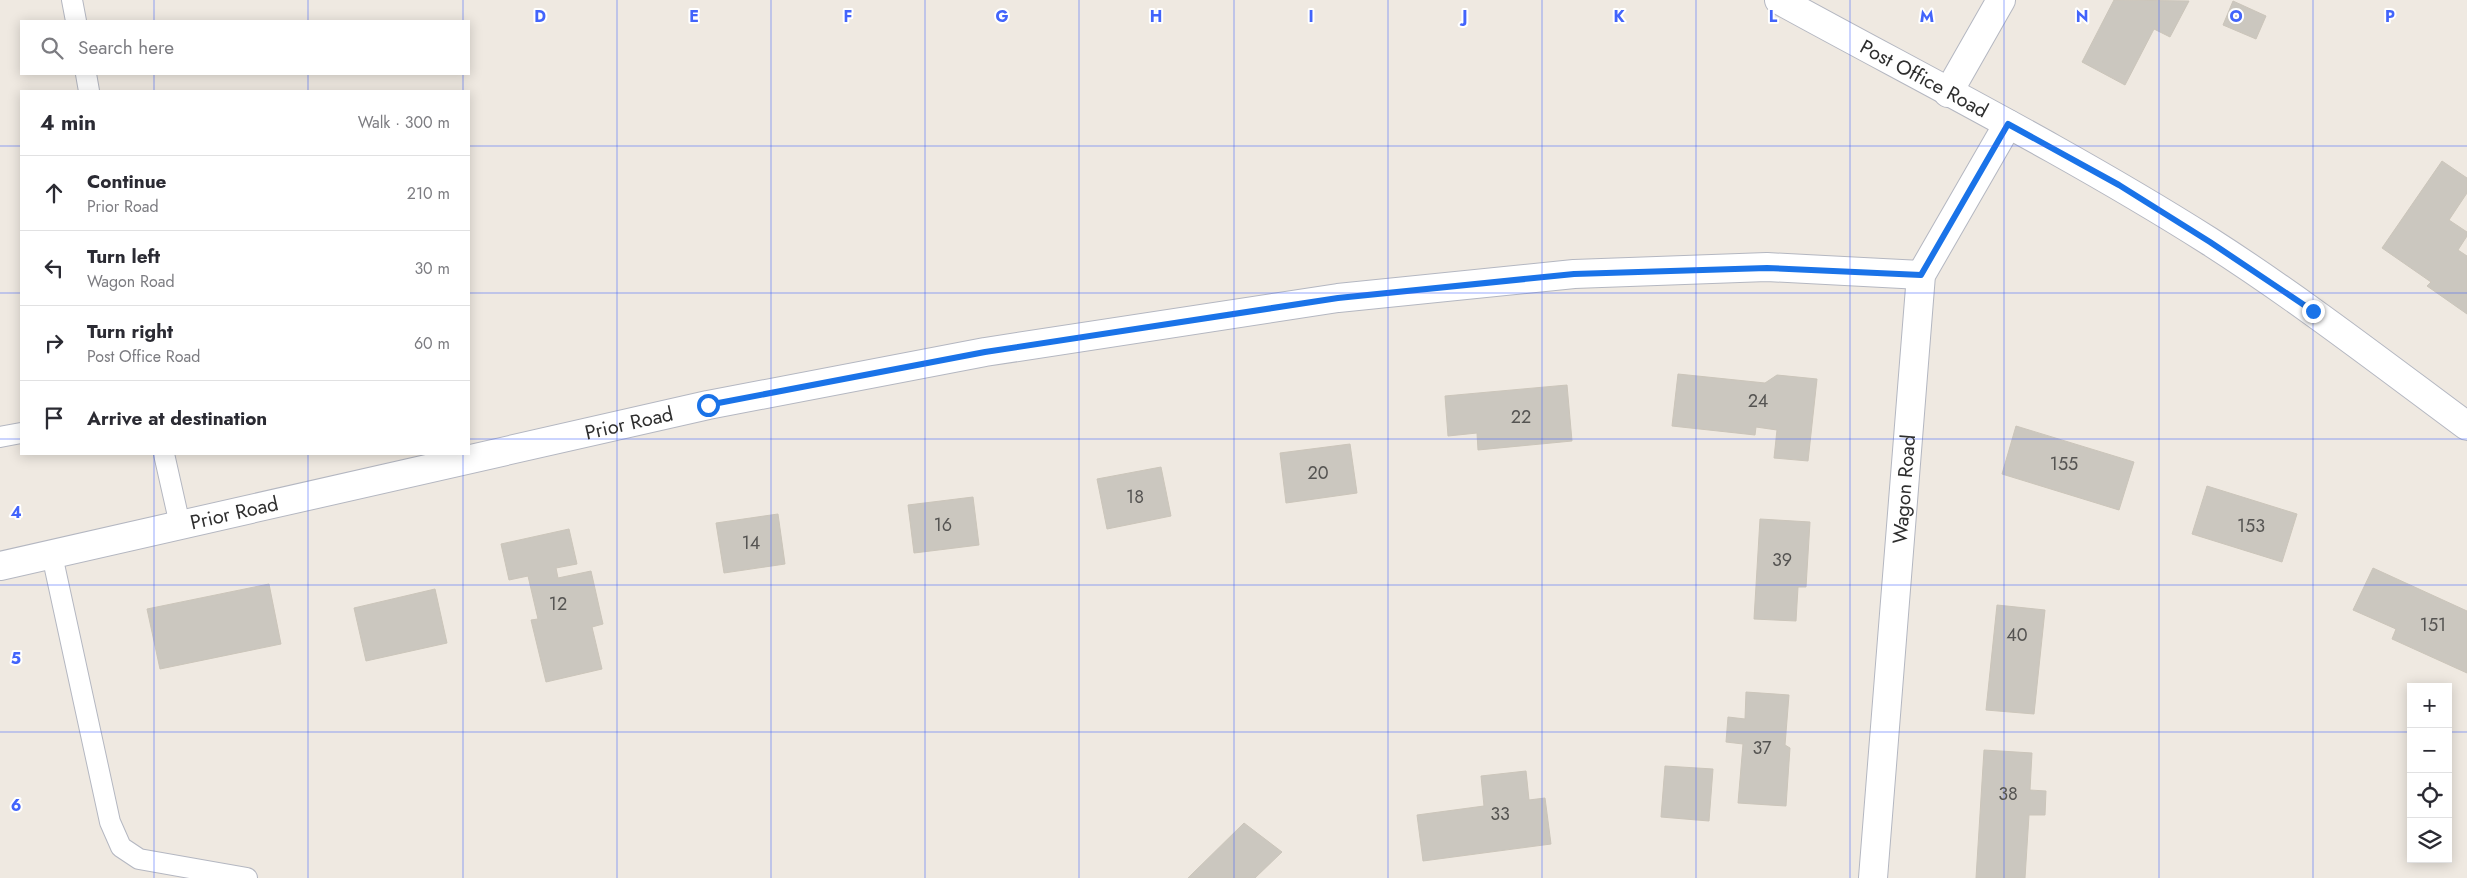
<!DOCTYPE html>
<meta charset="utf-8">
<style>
:root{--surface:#fff;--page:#f2f2f3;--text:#2b2b33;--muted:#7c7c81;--line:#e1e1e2}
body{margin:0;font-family:Jost,sans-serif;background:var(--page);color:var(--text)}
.controls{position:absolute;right:15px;bottom:15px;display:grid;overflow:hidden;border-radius:0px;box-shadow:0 2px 12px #0003}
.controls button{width:45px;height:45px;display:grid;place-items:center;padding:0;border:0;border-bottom:1px solid var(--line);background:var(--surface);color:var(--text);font:25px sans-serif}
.stop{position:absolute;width:15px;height:15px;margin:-11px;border:4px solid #1a73e8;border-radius:50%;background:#fff}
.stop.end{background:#1a73e8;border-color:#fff;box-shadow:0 1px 5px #0008}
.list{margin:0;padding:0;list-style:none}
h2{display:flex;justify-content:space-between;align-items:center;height:65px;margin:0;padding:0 20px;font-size:21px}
h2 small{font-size:16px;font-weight:400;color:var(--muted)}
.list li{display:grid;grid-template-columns:32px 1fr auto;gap:15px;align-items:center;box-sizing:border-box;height:75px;padding:0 20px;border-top:1px solid var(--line)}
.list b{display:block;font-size:19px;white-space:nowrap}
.list p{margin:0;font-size:16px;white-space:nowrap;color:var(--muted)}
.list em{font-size:16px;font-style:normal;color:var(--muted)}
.icon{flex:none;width:28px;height:28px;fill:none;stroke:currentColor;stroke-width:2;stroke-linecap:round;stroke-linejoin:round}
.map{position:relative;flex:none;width:2467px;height:878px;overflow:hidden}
.search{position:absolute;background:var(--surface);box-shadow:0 2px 12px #0003;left:20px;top:20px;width:450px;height:55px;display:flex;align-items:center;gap:12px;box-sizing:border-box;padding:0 18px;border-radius:0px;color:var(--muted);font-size:19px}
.panel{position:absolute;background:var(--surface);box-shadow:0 2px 12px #0003;left:20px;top:90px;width:450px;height:365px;border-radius:0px}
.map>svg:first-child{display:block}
.building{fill:#cbc7bf;stroke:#cbc5ba}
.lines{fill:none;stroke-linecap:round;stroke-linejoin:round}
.service-casing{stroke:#b4b7c1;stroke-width:22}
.minor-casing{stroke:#b4b7c1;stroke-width:30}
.tertiary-casing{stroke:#b4b7c1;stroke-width:30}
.service{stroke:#fff;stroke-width:20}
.minor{stroke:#fff;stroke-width:28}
.tertiary{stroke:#fff;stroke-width:28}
.route{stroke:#1a73e8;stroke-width:6}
.grid{fill:none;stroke:#4264fb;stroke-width:1;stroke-opacity:0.55}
.labels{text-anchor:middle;stroke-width:4;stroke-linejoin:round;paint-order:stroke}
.number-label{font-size:18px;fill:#555452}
.street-label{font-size:20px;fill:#2e2e2e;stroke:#fff}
.grid-label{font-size:16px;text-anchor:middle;font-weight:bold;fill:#4264fb;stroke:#fff;stroke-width:4;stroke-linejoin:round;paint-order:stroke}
</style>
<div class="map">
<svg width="2467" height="878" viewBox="0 0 2467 878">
<rect width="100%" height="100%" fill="#efe9e1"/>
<path class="building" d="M 2114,0 L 2189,1 L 2170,37 L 2154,29 L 2125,85 L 2082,62 Z
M 2233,1 L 2266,16 L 2256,39 L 2223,25 Z
M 2442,161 L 2467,178 L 2467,193 L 2449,220 L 2467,232 L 2467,236 L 2458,250 L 2467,256 L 2467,314 L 2427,286 L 2431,282 L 2382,248 Z
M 1678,374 L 1765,383 L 1777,375 L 1817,379 L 1808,461 L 1774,458 L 1777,430 L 1756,427 L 1755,435 L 1672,426 Z
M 1567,385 L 1572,441 L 1478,450 L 1477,433 L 1448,436 L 1445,396 Z
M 2016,426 L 2134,462 L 2119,510 L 2002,474 Z
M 1350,444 L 1357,493 L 1286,503 L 1280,453 Z
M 1161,467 L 1171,516 L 1107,529 L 1097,479 Z
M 2207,486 L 2297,514 L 2282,562 L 2192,534 Z
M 973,497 L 979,545 L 914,553 L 908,505 Z
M 778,514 L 785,564 L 724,573 L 716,523 Z
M 1760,519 L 1810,522 L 1806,587 L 1798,587 L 1796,621 L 1754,619 Z
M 569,529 L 577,564 L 556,568 L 558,578 L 591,571 L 603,624 L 592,627 L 602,669 L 546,682 L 531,620 L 538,619 L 528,576 L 509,580 L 501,544 Z
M 2373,568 L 2467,611 L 2467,673 L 2392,639 L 2396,629 L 2353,610 Z
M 269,584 L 281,644 L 160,669 L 147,609 Z
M 435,589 L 447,643 L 366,661 L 354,608 Z
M 1997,605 L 2045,610 L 2034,714 L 1986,710 Z
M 1746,692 L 1789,695 L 1785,745 L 1790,748 L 1786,806 L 1738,803 L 1743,744 L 1726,742 L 1728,717 L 1745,719 Z
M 1984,750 L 2032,753 L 2030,790 L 2046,791 L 2045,815 L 2029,815 L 2025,878 L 1976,878 Z
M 1665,766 L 1713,769 L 1709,821 L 1661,817 Z
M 1526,771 L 1529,800 L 1545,798 L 1551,844 L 1423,861 L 1417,815 L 1484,806 L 1481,776 Z
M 1244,823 L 1282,852 L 1255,878 L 1188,878 Z"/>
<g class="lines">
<defs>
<path id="service" d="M 72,0 L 76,21
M 86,74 L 89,91
M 0,437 L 21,433
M 164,454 L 180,525
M 52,555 L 110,822 L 121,847 L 139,859 L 247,878"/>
<g id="minor">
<path d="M 1948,93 L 2001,0"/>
<path id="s1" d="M 0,566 L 708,405 L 985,352 L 1338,298 L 1574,274 L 1767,267 L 1921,275"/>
<path id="s2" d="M 1873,878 L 1921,275 L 2008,124"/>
</g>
<g id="tertiary">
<path id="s3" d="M 1779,0 C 1923,79 2070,153 2209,241 C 2298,298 2382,363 2467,426"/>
</g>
</defs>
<use href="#service" class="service-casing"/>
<use href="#minor" class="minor-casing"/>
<use href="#tertiary" class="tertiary-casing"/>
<use href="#service" class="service"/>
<use href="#minor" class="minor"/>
<use href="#tertiary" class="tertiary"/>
</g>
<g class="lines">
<path class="route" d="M 708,405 L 985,352 L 1338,298 L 1574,274 L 1767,268 L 1921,275 L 2008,124 L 2119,185 L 2210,242 L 2313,311"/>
</g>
<path class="grid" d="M 154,0 L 154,21M 308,0 L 308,21M 463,0 L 463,21M 617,0 L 617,878M 771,0 L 771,878M 925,0 L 925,878M 1079,0 L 1079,878M 1234,0 L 1234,878M 1388,0 L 1388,878M 1542,0 L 1542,878M 1696,0 L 1696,878M 1850,0 L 1850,878M 2004,0 L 2004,878M 2159,0 L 2159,878M 2313,0 L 2313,878M 154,74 L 154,91M 308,74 L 308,91M 463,74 L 463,91M 0,146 L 21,146M 469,146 L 2467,146M 0,293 L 21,293M 469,293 L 2467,293M 0,439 L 21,439M 469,439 L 2467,439M 154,454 L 154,878M 308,454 L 308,878M 463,454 L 463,878M 0,585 L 2467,585M 0,732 L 2411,732M 2448,732 L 2467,732"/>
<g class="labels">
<g class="number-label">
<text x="1758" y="407">24</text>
<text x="1521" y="423">22</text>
<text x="2064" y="470">155</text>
<text x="1318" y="479">20</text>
<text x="1135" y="503">18</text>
<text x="943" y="531">16</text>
<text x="2251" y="532">153</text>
<text x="751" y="549">14</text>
<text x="1782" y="566">39</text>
<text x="558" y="610">12</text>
<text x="2433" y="631">151</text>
<text x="2017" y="641">40</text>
<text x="1762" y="754">37</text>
<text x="2008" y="800">38</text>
<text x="1500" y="820">33</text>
</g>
<g class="street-label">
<text dy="7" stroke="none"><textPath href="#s3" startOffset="165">Post Office Road</textPath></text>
<text dy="7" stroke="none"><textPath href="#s1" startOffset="645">Prior Road</textPath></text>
<text dy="7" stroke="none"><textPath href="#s2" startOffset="390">Wagon Road</textPath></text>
<text dy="7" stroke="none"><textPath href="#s1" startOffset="240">Prior Road</textPath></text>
</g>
</g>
<g class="grid-label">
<text x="540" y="22">D</text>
<text x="694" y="22">E</text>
<text x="848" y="22">F</text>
<text x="1002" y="22">G</text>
<text x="1156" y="22">H</text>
<text x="1311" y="22">I</text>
<text x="1465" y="22">J</text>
<text x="1619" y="22">K</text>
<text x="1773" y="22">L</text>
<text x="1927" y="22">M</text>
<text x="2082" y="22">N</text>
<text x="2236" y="22">O</text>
<text x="2390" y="22">P</text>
<text x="16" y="518">4</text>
<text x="16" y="664">5</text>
<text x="16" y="811">6</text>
</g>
</svg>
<div class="controls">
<button>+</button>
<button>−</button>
<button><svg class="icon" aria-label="locate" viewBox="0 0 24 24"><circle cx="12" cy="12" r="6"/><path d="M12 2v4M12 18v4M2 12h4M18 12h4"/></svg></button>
<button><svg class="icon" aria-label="layers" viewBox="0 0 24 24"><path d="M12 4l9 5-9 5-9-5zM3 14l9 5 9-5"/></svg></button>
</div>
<div class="stop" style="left:708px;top:405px"></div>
<div class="stop end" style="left:2313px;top:311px"></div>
<div class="search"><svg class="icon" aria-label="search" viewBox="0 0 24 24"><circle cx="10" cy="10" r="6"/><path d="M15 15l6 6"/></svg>Search here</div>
<section class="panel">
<h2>4 min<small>Walk · 300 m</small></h2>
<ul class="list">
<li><svg class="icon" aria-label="ahead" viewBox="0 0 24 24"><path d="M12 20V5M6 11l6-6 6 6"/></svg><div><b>Continue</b><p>Prior Road</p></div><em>210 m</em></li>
<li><svg class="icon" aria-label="left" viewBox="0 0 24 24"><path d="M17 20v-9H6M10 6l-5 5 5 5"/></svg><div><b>Turn left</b><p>Wagon Road</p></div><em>30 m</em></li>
<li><svg class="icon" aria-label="right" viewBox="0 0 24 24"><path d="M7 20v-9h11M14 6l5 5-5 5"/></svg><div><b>Turn right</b><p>Post Office Road</p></div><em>60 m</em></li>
<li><svg class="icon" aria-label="arrive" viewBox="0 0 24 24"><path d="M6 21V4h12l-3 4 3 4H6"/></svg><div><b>Arrive at destination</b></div></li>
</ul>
</section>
</div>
